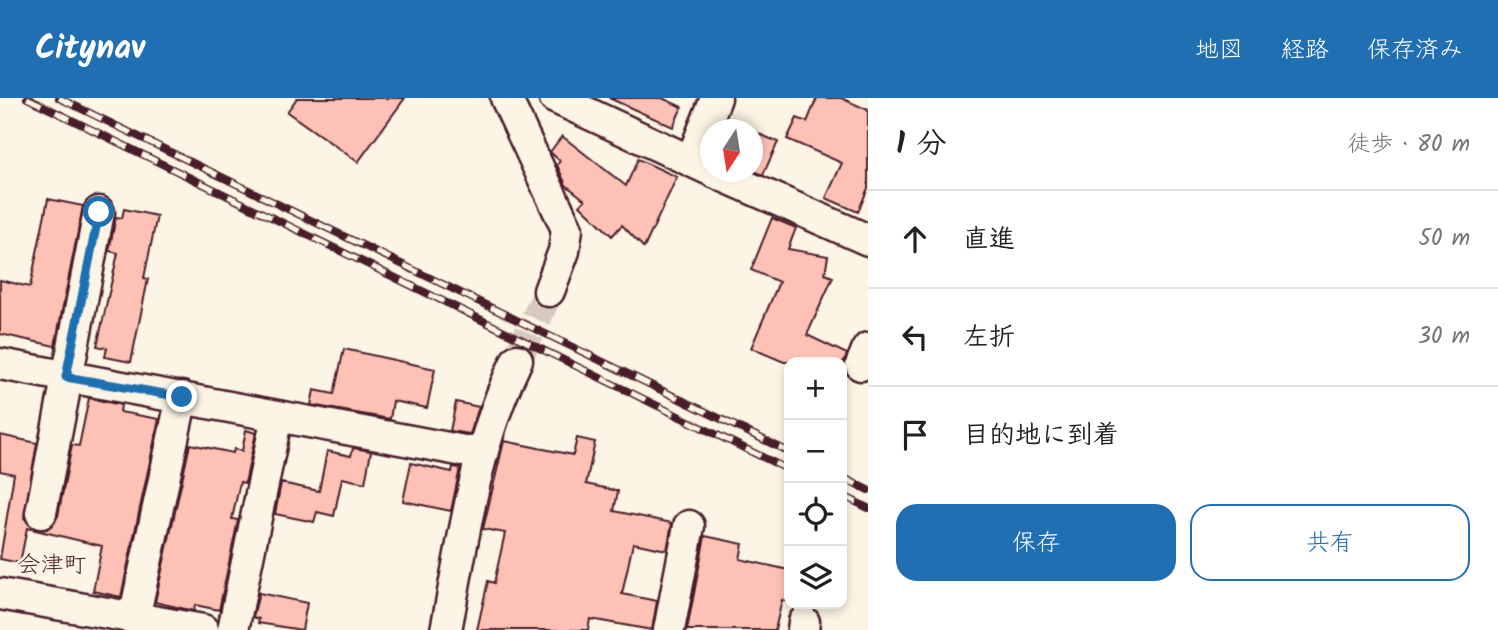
<!DOCTYPE html>
<html lang="ja">
<meta charset="utf-8">
<style>
:root{--surface:#fff;--page:#f6f6f6;--text:#202124;--muted:#757577;--line:#e0e0e0;--accent:#1f6fb2}
body{margin:0;font-family:Kalam,"Klee One",sans-serif;background:var(--page);color:var(--text)}
.controls{position:absolute;right:21px;bottom:21px;display:grid;overflow:hidden;border-radius:14px;box-shadow:0 4px 10px #0003}
.controls button{width:63px;height:63px;display:grid;place-items:center;padding:0;border:0;border-bottom:2px solid var(--line);background:var(--surface);color:var(--text);font:35px sans-serif}
.compass{position:absolute;left:700px;top:21px;width:63px;height:63px;border-radius:50%;background:var(--surface);box-shadow:0 4px 10px #0003;rotate:192deg}
.stop{position:absolute;width:21px;height:21px;margin:-16px;border:5px solid #1f6fb2;border-radius:50%;background:#fff}
.stop.end{background:#1f6fb2;border-color:#fff;box-shadow:0 2px 7px #0008}
.list{margin:0;padding:0;list-style:none}
h2{display:flex;justify-content:space-between;align-items:center;height:91px;margin:0;padding:0 28px;font-size:30px}
h2 small{font-size:23px;font-weight:400;color:var(--muted)}
.list li{display:grid;grid-template-columns:46px 1fr auto;gap:21px;align-items:center;box-sizing:border-box;height:98px;padding:0 28px;border-top:2px solid var(--line)}
.list b{display:block;font-size:26px;white-space:nowrap}
.list em{font-size:23px;font-style:normal;color:var(--muted)}
.actions{display:flex;gap:14px;padding:21px 28px}
.actions a{flex:1;padding:16px 0;border:2px solid var(--accent);border-radius:21px;text-align:center;font-size:24px;color:var(--accent)}
.actions .main{background:var(--accent);color:#fff}
.icon{flex:none;width:38px;height:38px;fill:none;stroke:currentColor;stroke-width:2;stroke-linecap:round;stroke-linejoin:round}
.map{position:relative;flex:none;width:868px;height:532px;overflow:hidden}
header{display:flex;align-items:center;gap:42px;box-sizing:border-box;height:98px;padding:0 35px;background:var(--accent);color:#fff}
header strong{font-size:33px}
nav{display:flex;gap:38px;margin-inline-start:auto;font-size:24px}
main{display:flex}
aside{flex:1;background:var(--surface)}
.map>svg:first-child{display:block}
.building{fill:#fdc2b5;stroke:#4a1f2b;stroke-width:2}
.lines{fill:none;stroke-linecap:round;stroke-linejoin:round}
.minor-tunnel{stroke:#d8cac0;stroke-width:30;stroke-dasharray:30 15;stroke-linecap:butt}
.minor-casing{stroke:#4a1f2b;stroke-width:35}
.minor{stroke:#fcf5e5;stroke-width:30}
.rail-casing{stroke:#4a1f2b;stroke-width:8}
.rail{stroke:#fcf5e5;stroke-width:5;stroke-dasharray:16;stroke-linecap:butt}
.route{stroke:#1f6fb2;stroke-width:9}
.labels{text-anchor:middle;stroke-width:5;stroke-linejoin:round;paint-order:stroke}
.quarter-label{font-size:23px;fill:#4a1f2b;stroke:#fcf5e5}
</style>
<header>
<strong>Citynav</strong>
<nav><a>地図</a><a>経路</a><a>保存済み</a></nav>
</header>
<main>
<div class="map">
<svg width="868" height="532" viewBox="0 0 868 532">
<rect width="100%" height="100%" fill="#fcf5e5"/>
<filter id="ink" filterUnits="userSpaceOnUse"><feTurbulence type="fractalNoise" baseFrequency=".0143" numOctaves="2"/><feDisplacementMap in="SourceGraphic" scale="14" xChannelSelector="R" yChannelSelector="G"/><feConvolveMatrix kernelMatrix="1 2 1 2 8 2 1 2 1" color-interpolation-filters="sRGB"/></filter>
<g filter="url(#ink)">
<path class="building" d="M 297,0 L 405,0 L 358,64 L 287,14 Z
M 609,0 L 662,0 L 682,9 L 673,29 Z
M 817,0 L 841,0 L 868,12 L 868,90 L 858,114 L 826,100 L 842,65 L 787,41 L 797,20 L 807,24 Z
M 752,33 L 778,44 L 763,77 L 752,72 Z
M 562,38 L 626,88 L 638,61 L 677,79 L 644,150 L 622,127 L 612,138 L 580,107 L 585,102 L 566,87 L 557,67 L 560,63 L 550,54 Z
M 48,101 L 83,108 L 55,248 L 0,236 L 0,182 L 30,189 Z
M 124,111 L 157,118 L 144,180 L 148,181 L 131,264 L 105,259 L 107,250 L 97,248 L 118,155 L 109,153 L 116,119 L 122,120 Z
M 772,120 L 796,130 L 788,151 L 828,158 L 825,176 L 833,179 L 807,237 L 847,256 L 844,264 L 784,264 L 751,250 L 779,184 L 751,172 Z
M 344,251 L 435,271 L 427,310 L 393,303 L 390,321 L 311,307 L 314,292 L 334,296 Z
M 89,300 L 121,307 L 120,314 L 159,321 L 121,499 L 93,493 L 102,448 L 27,430 L 20,465 L 0,461 L 14,376 L 0,373 L 0,337 L 37,345 L 24,420 L 37,432 L 47,431 L 58,418 L 72,347 L 79,348 Z
M 456,304 L 479,309 L 470,336 L 450,333 Z
M 246,332 L 256,335 L 245,385 L 240,384 L 232,421 L 238,422 L 219,512 L 195,507 L 194,513 L 155,504 L 190,346 L 233,355 L 234,351 L 242,353 Z
M 577,340 L 595,344 L 586,386 L 618,393 L 614,413 L 672,425 L 667,452 L 633,445 L 622,496 L 657,503 L 652,532 L 590,521 L 588,532 L 477,532 L 488,483 L 494,485 L 505,435 L 483,431 L 504,343 L 573,357 Z
M 353,350 L 371,353 L 365,385 L 342,380 L 334,418 L 317,414 L 314,424 L 275,416 L 281,385 L 319,393 L 327,353 L 351,358 Z
M 411,365 L 452,374 L 453,369 L 460,370 L 451,413 L 403,403 Z
M 705,438 L 743,446 L 740,461 L 789,472 L 789,504 L 782,502 L 775,532 L 687,532 Z
M 259,495 L 307,505 L 302,532 L 258,525 L 259,521 L 253,519 Z"/>
<g class="lines">
<path class="minor-tunnel" d="M 517,262 L 549,193"/>
<defs>
<path id="minor" d="M 506,0 L 567,131 L 564,153 L 549,193
M 555,0 L 710,72
M 691,63 L 716,0
M 714,74 L 868,142
M 0,266 L 480,356
M 861,267 L 868,250
M 41,415 L 99,114
M 0,496 L 203,532
M 134,520 L 182,299
M 233,532 L 277,318
M 446,532 C 464,439 475,348 517,262
M 669,532 L 689,428
M 803,532 L 804,524"/>
</defs>
<use href="#minor" class="minor-casing"/>
<use href="#minor" class="minor"/>
<defs>
<path id="rail" d="M 27,0 L 789,372
M 59,0 L 789,354
M 842,379 L 868,392
M 842,397 L 868,410"/>
</defs>
<use href="#rail" class="rail-casing"/>
<use href="#rail" class="rail"/>
</g>
</g>
<g class="lines" filter="url(#ink)">
<path class="route" d="M 99,114 L 66,279 L 182,299"/>
</g>
<g class="labels">
<g class="quarter-label">
<text x="52" y="474">会津町</text>
</g>
</g>
</svg>
<div class="controls">
<button>+</button>
<button>−</button>
<button><svg class="icon" aria-label="locate" viewBox="0 0 24 24"><circle cx="12" cy="12" r="6"/><path d="M12 2v4M12 18v4M2 12h4M18 12h4"/></svg></button>
<button><svg class="icon" aria-label="layers" viewBox="0 0 24 24"><path d="M12 4l9 5-9 5-9-5zM3 14l9 5 9-5"/></svg></button>
</div>
<svg class="compass" viewBox="-18 -18 36 36"><path d="M0-13l5 13h-10z" fill="#e53935"/><path d="M0 13l5-13h-10z" fill="#757577"/></svg>
<div class="stop" style="left:99px;top:114px"></div>
<div class="stop end" style="left:182px;top:299px"></div>
</div>
<aside>
<h2>1 分<small>徒歩 · 80 m</small></h2>
<ul class="list">
<li><svg class="icon" aria-label="ahead" viewBox="0 0 24 24"><path d="M12 20V5M6 11l6-6 6 6"/></svg><div><b>直進</b></div><em>50 m</em></li>
<li><svg class="icon" aria-label="left" viewBox="0 0 24 24"><path d="M17 20v-9H6M10 6l-5 5 5 5"/></svg><div><b>左折</b></div><em>30 m</em></li>
<li><svg class="icon" aria-label="arrive" viewBox="0 0 24 24"><path d="M6 21V4h12l-3 4 3 4H6"/></svg><div><b>目的地に到着</b></div></li>
</ul>
<div class="actions"><a class="main">保存</a><a>共有</a></div>
</aside>
</main>
